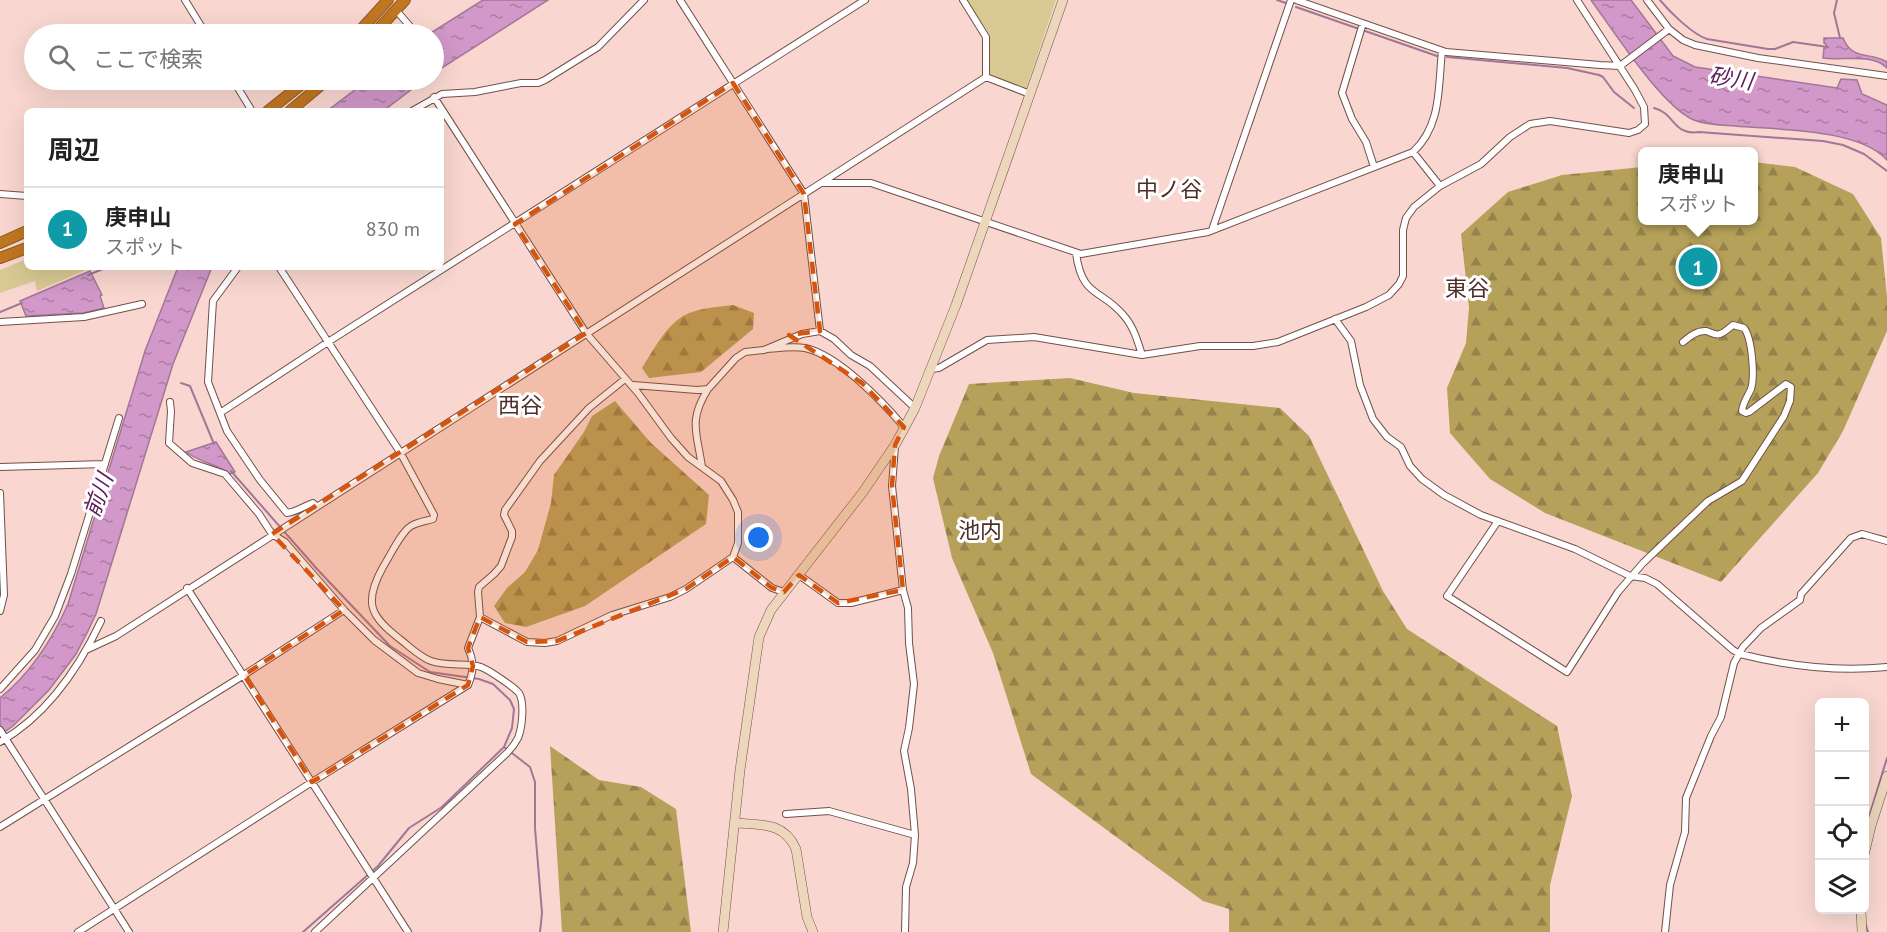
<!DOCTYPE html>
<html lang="ja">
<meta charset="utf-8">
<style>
:root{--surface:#fff;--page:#f2f2f2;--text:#222;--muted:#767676;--line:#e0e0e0;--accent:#2b7eae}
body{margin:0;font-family:"PT Sans","Noto Sans JP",sans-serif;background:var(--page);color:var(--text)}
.controls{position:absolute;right:18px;bottom:18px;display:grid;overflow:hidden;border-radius:9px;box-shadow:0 6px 24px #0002}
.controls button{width:54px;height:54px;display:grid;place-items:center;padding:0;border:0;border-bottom:2px solid var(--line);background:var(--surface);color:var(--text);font:30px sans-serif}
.you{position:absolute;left:759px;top:538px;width:21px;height:21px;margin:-15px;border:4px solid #fff;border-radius:50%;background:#1a73e8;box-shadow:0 0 0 9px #1a73e833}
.badge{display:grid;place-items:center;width:39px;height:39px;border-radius:50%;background:var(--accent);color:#fff;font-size:20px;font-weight:700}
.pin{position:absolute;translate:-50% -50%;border:3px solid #fff;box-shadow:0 2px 6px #0006}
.popup{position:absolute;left:1638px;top:147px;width:120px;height:78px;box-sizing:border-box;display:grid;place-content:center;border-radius:9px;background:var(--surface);filter:drop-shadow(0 2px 4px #0005);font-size:20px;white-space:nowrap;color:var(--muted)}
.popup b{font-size:22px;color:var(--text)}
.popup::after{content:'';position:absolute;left:50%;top:100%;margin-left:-12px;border:12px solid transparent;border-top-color:var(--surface)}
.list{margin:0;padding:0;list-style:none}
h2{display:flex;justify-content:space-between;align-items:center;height:78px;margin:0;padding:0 24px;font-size:26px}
h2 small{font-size:20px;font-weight:400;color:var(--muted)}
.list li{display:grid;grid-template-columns:39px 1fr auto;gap:18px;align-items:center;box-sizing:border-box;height:84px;padding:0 24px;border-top:2px solid var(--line)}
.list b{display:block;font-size:22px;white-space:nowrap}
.list p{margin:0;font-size:20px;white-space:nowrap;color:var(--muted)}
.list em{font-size:20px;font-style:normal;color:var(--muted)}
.icon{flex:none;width:33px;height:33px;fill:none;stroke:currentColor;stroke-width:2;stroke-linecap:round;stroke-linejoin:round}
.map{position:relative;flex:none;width:1887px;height:932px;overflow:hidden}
.search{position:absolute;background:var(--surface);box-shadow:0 6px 24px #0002;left:24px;top:24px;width:420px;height:66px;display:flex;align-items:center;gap:15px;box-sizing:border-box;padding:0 21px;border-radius:33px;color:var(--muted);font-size:22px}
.panel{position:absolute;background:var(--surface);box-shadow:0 6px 24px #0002;left:24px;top:108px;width:420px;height:162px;border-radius:9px}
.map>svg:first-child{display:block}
.green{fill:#d8c993}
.forest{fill:url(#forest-firs)}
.water{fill:url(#water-ripples);stroke:#a27697;stroke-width:1.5}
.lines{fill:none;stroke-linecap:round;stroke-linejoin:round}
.stream{stroke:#a27697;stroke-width:2}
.street-casing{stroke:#735048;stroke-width:8}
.secondary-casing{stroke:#735048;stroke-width:10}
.highway-casing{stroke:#905b21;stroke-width:12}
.street{stroke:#fff;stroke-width:6}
.secondary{stroke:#ecd6bc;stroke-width:9}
.highway{stroke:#c17721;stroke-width:10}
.marked{fill:#d6540e;fill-opacity:0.2;stroke:#d6540e;stroke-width:4.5;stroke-dasharray:12 8;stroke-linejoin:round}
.labels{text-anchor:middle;stroke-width:6;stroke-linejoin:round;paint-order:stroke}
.water-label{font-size:22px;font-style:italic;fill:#5e1b59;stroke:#fff}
.neighbourhood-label{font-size:22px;fill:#4e2e27;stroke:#fff}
</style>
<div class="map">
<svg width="1887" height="932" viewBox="0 0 1887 932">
<defs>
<pattern id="forest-firs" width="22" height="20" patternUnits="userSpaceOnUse" patternTransform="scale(1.5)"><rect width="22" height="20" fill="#b5a15a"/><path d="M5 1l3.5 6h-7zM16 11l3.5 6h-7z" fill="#94834a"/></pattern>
<pattern id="water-ripples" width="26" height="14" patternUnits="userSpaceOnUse" patternTransform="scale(1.5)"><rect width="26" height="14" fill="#d198c9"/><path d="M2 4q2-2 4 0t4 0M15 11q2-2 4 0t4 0" fill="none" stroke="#aa7ca3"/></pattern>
</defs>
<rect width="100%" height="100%" fill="#f9d7d0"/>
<path class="green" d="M 967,0 L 1056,0 L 1026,89 L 989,75 L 990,35 Z
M 27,259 L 27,267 L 93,267 L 37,291 L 35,281 L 0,293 L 0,270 Z"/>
<path class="forest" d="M 1754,162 L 1795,167 L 1853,194 L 1881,238 L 1887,297 L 1887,331 L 1843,431 L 1818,473 L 1721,582 L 1545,513 L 1490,479 L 1450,433 L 1447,388 L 1466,343 L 1469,307 L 1461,234 L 1508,192 L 1562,175 L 1642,167 L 1642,220 L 1754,220 Z
M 733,305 L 754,313 L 753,329 L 701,372 L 649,378 L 642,368 C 653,351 665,327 683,316 C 697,308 718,307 733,305 Z
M 1070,378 L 1134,393 L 1280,408 L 1309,436 L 1383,591 L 1407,629 L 1557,726 L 1572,796 L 1550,885 L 1550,932 L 1229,932 L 1229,909 L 1203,901 L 1031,774 L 993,653 L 952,558 L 933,478 L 939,456 L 969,384 Z
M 615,401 L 650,442 L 709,495 L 706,524 L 585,606 L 526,627 L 505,623 L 494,606 L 507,588 L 525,572 L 538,550 L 551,503 L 554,475 L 584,432 L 592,416 Z
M 550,746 L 599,780 L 641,787 L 676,809 L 691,932 L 562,932 Z"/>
<path class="water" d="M 483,0 L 548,0 L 434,73 L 434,34 L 429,34 Z
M 1591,0 L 1631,0 L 1673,56 L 1695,67 L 1837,88 L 1841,79 L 1857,80 L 1862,94 L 1887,105 L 1887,160 C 1858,128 1776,130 1735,126 C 1722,125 1706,125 1694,120 C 1662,107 1613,30 1591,0 Z
M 1824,38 L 1843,38 C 1853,62 1870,51 1887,62 L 1887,68 C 1872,53 1843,61 1823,58 L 1824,48 L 1826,48 L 1826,44 L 1824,43 Z
M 368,80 L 424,80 L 383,111 L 327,111 Z
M 178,267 L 212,267 L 173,364 L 96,614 L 88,631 L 76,654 L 49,690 L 13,726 L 0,735 L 0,698 C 31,673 52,640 68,604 L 145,351 Z
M 90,271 L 102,295 L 100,296 L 104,308 L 83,313 L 26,316 L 20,301 Z
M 216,442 L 235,472 L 230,474 C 217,464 201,463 186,452 Z"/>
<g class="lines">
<path class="stream" d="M 1277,0 L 1286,3
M 1660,0 C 1670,12 1692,34 1707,39 L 1768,49 L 1775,49 L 1793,42 L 1828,47
M 1837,0 L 1834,13 L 1840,38
M 1296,7 L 1437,56
M 1447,57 L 1567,68 L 1599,75 L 1603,77 L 1614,92 L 1634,108
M 1654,108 C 1675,113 1673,136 1699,132 L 1823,141 L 1843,145 L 1864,154 L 1887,171
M 88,275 L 108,267
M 0,312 L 22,303
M 181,383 L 190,386 L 214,444
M 231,471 L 317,569 L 390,646 L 430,672 L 479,679 L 493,684 L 510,700 L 514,709 L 512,728 L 504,747 L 442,807 L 409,828 L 378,866 L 303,932
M 504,747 L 530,767 L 535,782 L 535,828 L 542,913 L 540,932
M 1864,833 L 1887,758
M 1857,910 L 1858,921
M 1865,922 L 1868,932"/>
<defs>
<path id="street" d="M 185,0 L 206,34
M 680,0 L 804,194 L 820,331
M 963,0 L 986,37 L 986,77
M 1296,0 L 1446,52 L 1600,65 L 1620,66 L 1669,29
M 1647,0 L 1669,29 L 1683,40 L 1695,45 L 1758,58 L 1887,76
M 395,9 L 415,32
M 1363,23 L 1342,93 L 1352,119 L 1366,142 L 1374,167
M 986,77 L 1030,94
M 233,80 L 252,111
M 434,97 L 586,333 L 638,393 L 671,438 L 688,457 L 721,481 L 733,500 L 738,512 L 738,543 L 733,557 L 686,589 L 670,597 L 612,615 L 557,641 L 545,643 L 527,642 L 480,617
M 412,111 L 442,94 L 475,92 L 521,83 L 538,83 L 545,80 L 598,47 L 644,0
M 1413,152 L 1440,186
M 822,183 L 871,183 L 1081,254 L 1208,232 L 1413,152 C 1442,125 1438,87 1442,51
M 0,194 L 27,196
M 1212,230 L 1291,0
M 1076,253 C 1082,299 1102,288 1125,317 C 1134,328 1138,342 1142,355
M 238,267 L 213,301 L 208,382 L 227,431 L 260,480 L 287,513 C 296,512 304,506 313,503 L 316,506
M 279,267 L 400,452 L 434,515 L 433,519 C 426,521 418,522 411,526 C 401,532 390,556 383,567 C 363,603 370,616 401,640 C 410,647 420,657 431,661 C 447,667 469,662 481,667 C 489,670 514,687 519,693 C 525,703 522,728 518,738 C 515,744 511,749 507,753 L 315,932
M 1335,319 L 1351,341 L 1360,385 L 1373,419 L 1387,437 L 1401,447 L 1410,466 L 1422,479 L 1444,495 L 1481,515 L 1575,549 L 1630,576 L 1645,578 L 1657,584 L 1733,650 L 1740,654 C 1788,666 1837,672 1887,667
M 0,322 L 84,317 L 142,304
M 767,349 C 779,348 793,346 805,348 C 838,355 883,402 904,427
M 931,369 L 939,368 L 987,340 L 1034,337 L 1142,355 L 1200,346 L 1253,346 L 1278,342 L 1366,307 L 1389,295 L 1399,284 L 1403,276 L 1403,230 L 1406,218 L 1414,207 L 1440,186 L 1481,164 L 1510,137 L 1530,124 L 1550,121 L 1629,133 L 1638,130 L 1645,124 L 1644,107 L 1635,90 L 1577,0
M 633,385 L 697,390 L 708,389 L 736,358 L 745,352 L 764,350 L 802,334 L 820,331 L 834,339 L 851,355 L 870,366 L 915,408
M 170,402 L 171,411 L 169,443 L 192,463 L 225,474 L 259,514 L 272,534 L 285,542 L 344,610 L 374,640 L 418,673 L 438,679 L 468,685
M 220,413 L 328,342 L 865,0
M 895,446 L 892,486 L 903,590 L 908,608 L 909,643 L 914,684 L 909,728 L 904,751 L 911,789 L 915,835 L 913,863 L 906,887 L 905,932
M 0,467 L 105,464
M 702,467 C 697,432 688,421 708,389
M 0,493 L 4,595 L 0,611
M 1498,521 L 1447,596 L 1567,672 L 1618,592 L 1643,563 L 1708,501 L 1742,481 L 1784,416 L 1790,401 L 1791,387 L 1786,384 L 1749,412 L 1746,413 L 1742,411 C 1743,402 1748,396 1751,389 C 1755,376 1752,338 1744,328 L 1733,325 C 1729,328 1724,333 1720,334 C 1715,336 1711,332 1706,331 C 1697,330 1689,337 1683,342
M 733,557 L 772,588 L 784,592
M 799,575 L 838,603 L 851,603 L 903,590
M 187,588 L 408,932
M 88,649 L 116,636 L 986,77
M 0,689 L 35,650 L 55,616 L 71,574 L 119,418
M 0,730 L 129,932
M 0,742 C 47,715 78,670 101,621
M 786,814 L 829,811 L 915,835
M 0,827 L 244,675 L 344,610
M 78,932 L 312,782 L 468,685 C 474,671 474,661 468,648 L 480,617 L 478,592 L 479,587 L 494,574 L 501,566 L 512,537 L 512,531 L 504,515 L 505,510 L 540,461 L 589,408 L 625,379
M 1665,932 L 1670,885 L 1685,832 L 1686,798 L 1711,736 L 1721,717 L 1734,663 L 1743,647 L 1761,628 L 1800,600 L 1801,594 L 1851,538 L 1862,534 L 1887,541"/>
<path id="secondary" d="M 736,823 C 762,825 784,822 796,849 L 807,917 L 813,932
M 1864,855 L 1871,826 L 1887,776
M 1861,910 L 1862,932
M 723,932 L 740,770 L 759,637 L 771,610 L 863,492 L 895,445 L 915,408 L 956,305 L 1063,0"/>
<path id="highway" d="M 357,34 L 388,0
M 374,34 L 405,0
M 268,111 L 307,80
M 290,111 L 327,80
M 0,243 L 27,231
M 0,258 L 27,248"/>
</defs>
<use href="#street" class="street-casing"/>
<use href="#secondary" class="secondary-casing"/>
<use href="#highway" class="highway-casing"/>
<use href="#street" class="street"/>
<use href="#secondary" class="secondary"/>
<use href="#highway" class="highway"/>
</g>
<path class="marked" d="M 733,83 L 804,194 L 820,331 L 789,335 L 862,383 L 904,427 L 895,445 L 892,486 L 903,590 L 838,603 L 799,575 L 784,592 L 772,588 L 733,557 L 686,589 L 557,641 L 527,642 L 480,617 L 468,648 L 473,666 L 468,685 L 312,782 L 244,675 L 344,610 L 272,534 L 586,333 L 515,224 Z"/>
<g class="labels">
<g class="water-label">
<text transform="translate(1731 78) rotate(8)" y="8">砂川</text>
<text transform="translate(98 495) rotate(-70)" y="8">前川</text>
</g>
<g class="neighbourhood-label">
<text x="1169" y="197">中ノ谷</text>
<text x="1467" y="296">東谷</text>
<text x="520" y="413">西谷</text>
<text x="980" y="538">池内</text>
</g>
</g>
</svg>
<div class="controls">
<button>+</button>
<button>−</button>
<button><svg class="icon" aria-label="locate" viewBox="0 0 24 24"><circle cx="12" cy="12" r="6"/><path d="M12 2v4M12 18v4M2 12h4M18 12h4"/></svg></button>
<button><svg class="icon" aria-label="layers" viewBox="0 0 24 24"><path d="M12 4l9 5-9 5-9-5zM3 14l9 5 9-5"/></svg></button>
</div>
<div class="you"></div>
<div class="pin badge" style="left:1698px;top:267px;background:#0f9aa8">1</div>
<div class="popup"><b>庚申山</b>スポット</div>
<div class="search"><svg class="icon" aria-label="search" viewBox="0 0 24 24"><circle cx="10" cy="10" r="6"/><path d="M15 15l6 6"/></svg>ここで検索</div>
<section class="panel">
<h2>周辺<small></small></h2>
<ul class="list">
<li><span class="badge" style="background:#0f9aa8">1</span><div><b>庚申山</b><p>スポット</p></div><em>830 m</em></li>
</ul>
</section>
</div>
